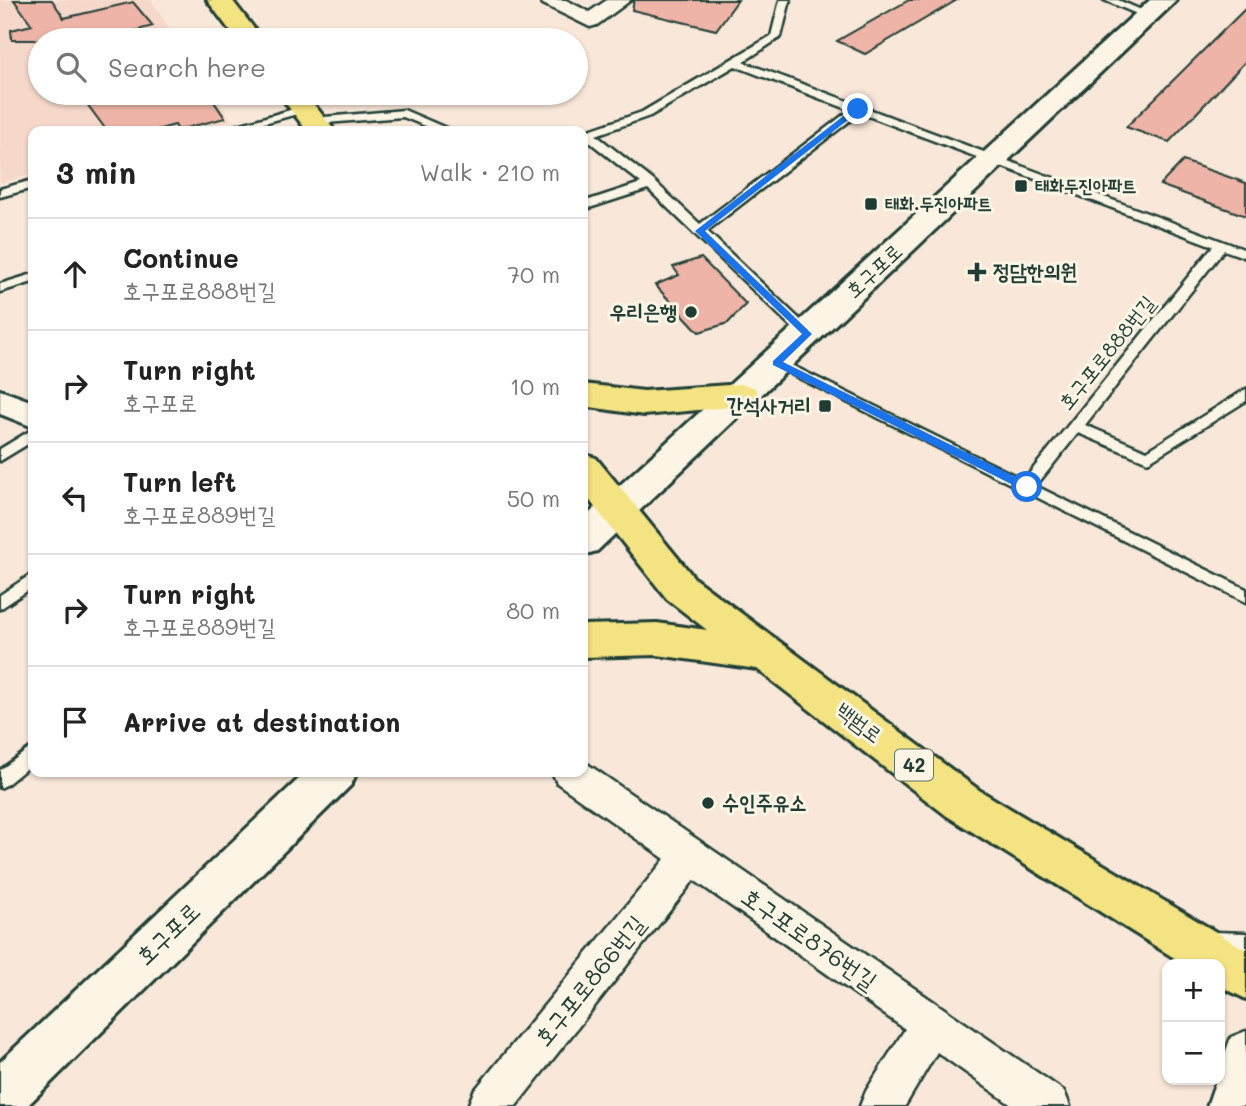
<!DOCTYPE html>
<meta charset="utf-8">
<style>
:root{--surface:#fff;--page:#f2f2f2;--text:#222;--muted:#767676;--line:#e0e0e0}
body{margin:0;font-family:Mali,"Poor Story",sans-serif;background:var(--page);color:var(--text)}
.controls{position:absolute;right:21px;bottom:21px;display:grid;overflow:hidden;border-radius:14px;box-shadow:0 2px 5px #0004}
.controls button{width:63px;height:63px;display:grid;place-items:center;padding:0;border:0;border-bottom:2px solid var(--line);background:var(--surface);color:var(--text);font:35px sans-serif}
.stop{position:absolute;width:21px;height:21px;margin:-16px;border:5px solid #1a73e8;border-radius:50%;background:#fff}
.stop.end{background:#1a73e8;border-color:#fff;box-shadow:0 2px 7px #0008}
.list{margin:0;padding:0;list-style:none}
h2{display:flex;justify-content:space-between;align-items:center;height:91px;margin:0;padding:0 28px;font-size:30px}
h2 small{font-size:23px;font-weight:400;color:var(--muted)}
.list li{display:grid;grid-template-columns:46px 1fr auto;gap:21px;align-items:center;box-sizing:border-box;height:112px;padding:0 28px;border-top:2px solid var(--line)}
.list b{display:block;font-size:26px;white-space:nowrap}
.list p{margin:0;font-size:23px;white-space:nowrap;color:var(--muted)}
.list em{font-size:23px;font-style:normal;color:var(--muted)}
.icon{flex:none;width:38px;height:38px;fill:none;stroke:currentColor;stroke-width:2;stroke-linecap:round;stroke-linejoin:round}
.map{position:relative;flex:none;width:1246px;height:1106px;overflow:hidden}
.search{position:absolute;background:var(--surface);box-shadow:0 2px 5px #0004;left:28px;top:28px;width:560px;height:77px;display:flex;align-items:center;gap:18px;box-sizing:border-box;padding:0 24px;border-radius:38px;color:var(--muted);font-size:26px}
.panel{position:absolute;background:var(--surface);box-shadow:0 2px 5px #0004;left:28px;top:126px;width:560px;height:651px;border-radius:14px}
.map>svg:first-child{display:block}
.built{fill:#f6d8ca}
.building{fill:#eeb4a7;stroke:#1f3d34;stroke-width:2}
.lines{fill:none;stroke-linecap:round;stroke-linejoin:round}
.lane-casing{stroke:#1f3d34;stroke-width:5}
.street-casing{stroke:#1f3d34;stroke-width:5}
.secondary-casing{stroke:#1f3d34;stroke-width:6}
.primary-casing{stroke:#1f3d34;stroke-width:6}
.lane{fill:#fcf5e5;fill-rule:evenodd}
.street{fill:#fcf5e5;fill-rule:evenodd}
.secondary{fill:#fcf5e5;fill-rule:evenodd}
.primary{fill:#f4e382;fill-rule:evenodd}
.route{fill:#1a73e8}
.poi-dot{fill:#1f3d34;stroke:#fcf5e5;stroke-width:2.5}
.labels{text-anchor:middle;stroke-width:6;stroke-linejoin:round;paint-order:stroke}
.far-poi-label{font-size:18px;font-weight:bold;fill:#1f3d34;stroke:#fcf5e5;text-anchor:start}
.shield{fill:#fcf5e5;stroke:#617469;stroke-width:2}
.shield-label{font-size:19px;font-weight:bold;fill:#1f3d34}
.street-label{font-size:21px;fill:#1f3d34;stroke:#fcf5e5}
.poi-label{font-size:21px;font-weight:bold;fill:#1f3d34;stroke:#fcf5e5;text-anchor:start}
.near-street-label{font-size:24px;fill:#1f3d34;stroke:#fcf5e5}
</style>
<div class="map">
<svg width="1246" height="1106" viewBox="0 0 1246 1106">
<rect width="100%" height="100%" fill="#f9e8d9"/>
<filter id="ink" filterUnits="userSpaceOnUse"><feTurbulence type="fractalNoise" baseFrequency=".0143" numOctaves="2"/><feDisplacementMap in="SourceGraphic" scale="14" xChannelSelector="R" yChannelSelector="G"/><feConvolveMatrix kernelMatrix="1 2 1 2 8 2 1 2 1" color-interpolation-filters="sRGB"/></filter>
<g filter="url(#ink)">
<path class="built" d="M 0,0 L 151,0 L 177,40 L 40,40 L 40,93 L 212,93 L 231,120 L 190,131 L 33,131 L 33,174 L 0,183 Z"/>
<path class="building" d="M 14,0 L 52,0 L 64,18 L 133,2 L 153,26 L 100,40 L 12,40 L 11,30 L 32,25 Z
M 634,0 L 738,0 L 716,30 L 632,10 Z
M 909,0 L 957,0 L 865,54 L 837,41 Z
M 1246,8 L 1246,61 L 1169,142 L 1126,127 Z
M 79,93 L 208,93 L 225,118 L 178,130 L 175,125 L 153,131 L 107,131 Z
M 1183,161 L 1246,183 L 1246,216 L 1160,185 Z
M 701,258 L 746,304 L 728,323 L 699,332 L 655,285 L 679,275 L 673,267 Z"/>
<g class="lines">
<defs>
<path id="lane" d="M 780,0 L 790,0 L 781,37 L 743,62 L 1246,250 L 1246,258 L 1224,250 L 1085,425 L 1147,451 L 1246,389 L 1246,401 L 1148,462 L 1078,433 L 1036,486 L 1246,589 L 1246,602 L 769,363 L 776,359 L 781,360 L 1024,480 L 1213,246 L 860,113 L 707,231 L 812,331 L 814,334 L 807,338 L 802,337 L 648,189 L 583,210 L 583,202 L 641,183 L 586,139 L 583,139 L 583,132 L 642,112 L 771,36 ZM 735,66 L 850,110 L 700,224 L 654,181 L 596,135 L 650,116 Z
M 1104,0 L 1118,0 L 1153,15 L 1144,17 Z
M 304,106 L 308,107 L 308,111 L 235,131 L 217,131 Z
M 404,110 L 453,131 L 438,131 L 403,117 L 313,124 L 307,121 L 313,118 Z
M 33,180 L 33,188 L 0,197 L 0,189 Z
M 33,274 L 33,282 L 0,292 L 0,284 Z
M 33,429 L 33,441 L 0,461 L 0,449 Z
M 33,573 L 33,587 L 0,609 L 0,595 Z
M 33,746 L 33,763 L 6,785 L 0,788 L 0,770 Z
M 1214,932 L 1246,933 L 1246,951 L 1207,947 L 1204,941 L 1207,935 Z"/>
<path id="street" d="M 540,0 L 566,0 L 589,12 L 607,0 L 631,0 L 597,25 L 590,27 L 543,4 Z
M 583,761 L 1064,1091 L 1070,1106 L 1013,1106 L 937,1052 L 905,1106 L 860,1106 L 866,1091 L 905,1029 L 694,880 L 516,1106 L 468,1106 L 474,1091 L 665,859 L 557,783 L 552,772 L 583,772 Z
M 1246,1031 L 1246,1106 L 1207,1106 L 1216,1080 L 1220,1080 L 1220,1067 L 1231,1037 Z"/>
<path id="secondary" d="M 1150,0 L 1177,0 L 597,551 L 583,555 L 583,519 Z
M 0,390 L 33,402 L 33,427 L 0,414 Z
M 306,772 L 357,772 L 351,785 L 27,1106 L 0,1106 L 0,1062 Z"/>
<path id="primary" d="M 207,0 L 232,0 L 263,40 L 237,40 Z
M 278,93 L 305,93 L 335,131 L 307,131 Z
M 583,384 L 644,391 L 742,384 L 754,387 L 759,395 L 754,403 L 742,406 L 644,415 L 583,406 Z
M 583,454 L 596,458 L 695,579 L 979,790 L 1246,950 L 1246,999 L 1220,986 L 1220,964 L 1184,964 L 947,816 L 757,669 L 657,655 L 583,657 L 583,625 L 657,623 L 707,630 L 667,599 L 583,492 Z"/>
</defs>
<use href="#lane" class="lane-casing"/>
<use href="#street" class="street-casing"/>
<use href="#secondary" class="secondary-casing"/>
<use href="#primary" class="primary-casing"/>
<use href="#lane" class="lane"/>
<use href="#street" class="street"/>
<use href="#secondary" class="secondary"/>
<use href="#primary" class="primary"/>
</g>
</g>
<path class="route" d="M 855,107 L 862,109 L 705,231 L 812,334 L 783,362 L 1030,484 L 1030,490 L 1023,490 L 773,365 L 773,361 L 802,334 L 695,231 Z"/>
<g class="poi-dot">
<rect x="1014" y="179" width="14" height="14" rx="3.5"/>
<rect x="864" y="197" width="14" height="14" rx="3.5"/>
<path d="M973.5 261.5h7v7h7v7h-7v7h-7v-7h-7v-7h7z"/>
<circle cx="691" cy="312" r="7"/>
<rect x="818" y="399" width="14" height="14" rx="3.5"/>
<circle cx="708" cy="803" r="7"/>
</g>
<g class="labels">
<g class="far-poi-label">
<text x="1035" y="192">태화두진아파트</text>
<text x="885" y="210">태화.두진아파트</text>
</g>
<rect class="shield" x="895" y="749.5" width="38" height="31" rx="5"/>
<g class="shield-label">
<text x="914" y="772">42</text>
</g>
<g class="street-label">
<text transform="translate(874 271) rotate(-43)" y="7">호구포로</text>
<text transform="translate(1107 353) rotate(-51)" y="7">호구포로888번길</text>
<text transform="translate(859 723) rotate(37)" y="7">백범로</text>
</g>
<g class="poi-label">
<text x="993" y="279">정담한의원</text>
<text x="677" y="319" text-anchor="end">우리은행</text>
<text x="811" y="413" text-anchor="end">간석사거리</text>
<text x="722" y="810">수인주유소</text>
</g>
<g class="near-street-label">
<text transform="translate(168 934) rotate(-44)" y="8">호구포로</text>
<text transform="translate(809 939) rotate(35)" y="8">호구포로876번길</text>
<text transform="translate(590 981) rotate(-51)" y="8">호구포로866번길</text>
</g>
</g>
</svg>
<div class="controls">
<button>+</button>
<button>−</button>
</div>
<div class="stop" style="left:1027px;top:487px"></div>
<div class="stop end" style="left:858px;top:109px"></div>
<div class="search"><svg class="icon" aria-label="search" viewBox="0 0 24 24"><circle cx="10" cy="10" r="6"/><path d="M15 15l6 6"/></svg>Search here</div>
<section class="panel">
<h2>3 min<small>Walk · 210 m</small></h2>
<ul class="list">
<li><svg class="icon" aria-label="ahead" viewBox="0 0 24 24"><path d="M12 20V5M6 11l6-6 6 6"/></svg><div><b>Continue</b><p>호구포로888번길</p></div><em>70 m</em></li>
<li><svg class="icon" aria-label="right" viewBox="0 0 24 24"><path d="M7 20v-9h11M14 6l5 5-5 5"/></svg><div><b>Turn right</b><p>호구포로</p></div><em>10 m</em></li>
<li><svg class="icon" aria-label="left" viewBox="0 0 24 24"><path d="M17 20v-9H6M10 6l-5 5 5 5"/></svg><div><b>Turn left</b><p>호구포로889번길</p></div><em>50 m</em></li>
<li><svg class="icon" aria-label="right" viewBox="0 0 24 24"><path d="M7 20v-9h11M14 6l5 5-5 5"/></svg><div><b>Turn right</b><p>호구포로889번길</p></div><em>80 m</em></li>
<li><svg class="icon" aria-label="arrive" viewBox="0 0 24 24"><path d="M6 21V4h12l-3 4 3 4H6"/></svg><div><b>Arrive at destination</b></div></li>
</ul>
</section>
</div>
